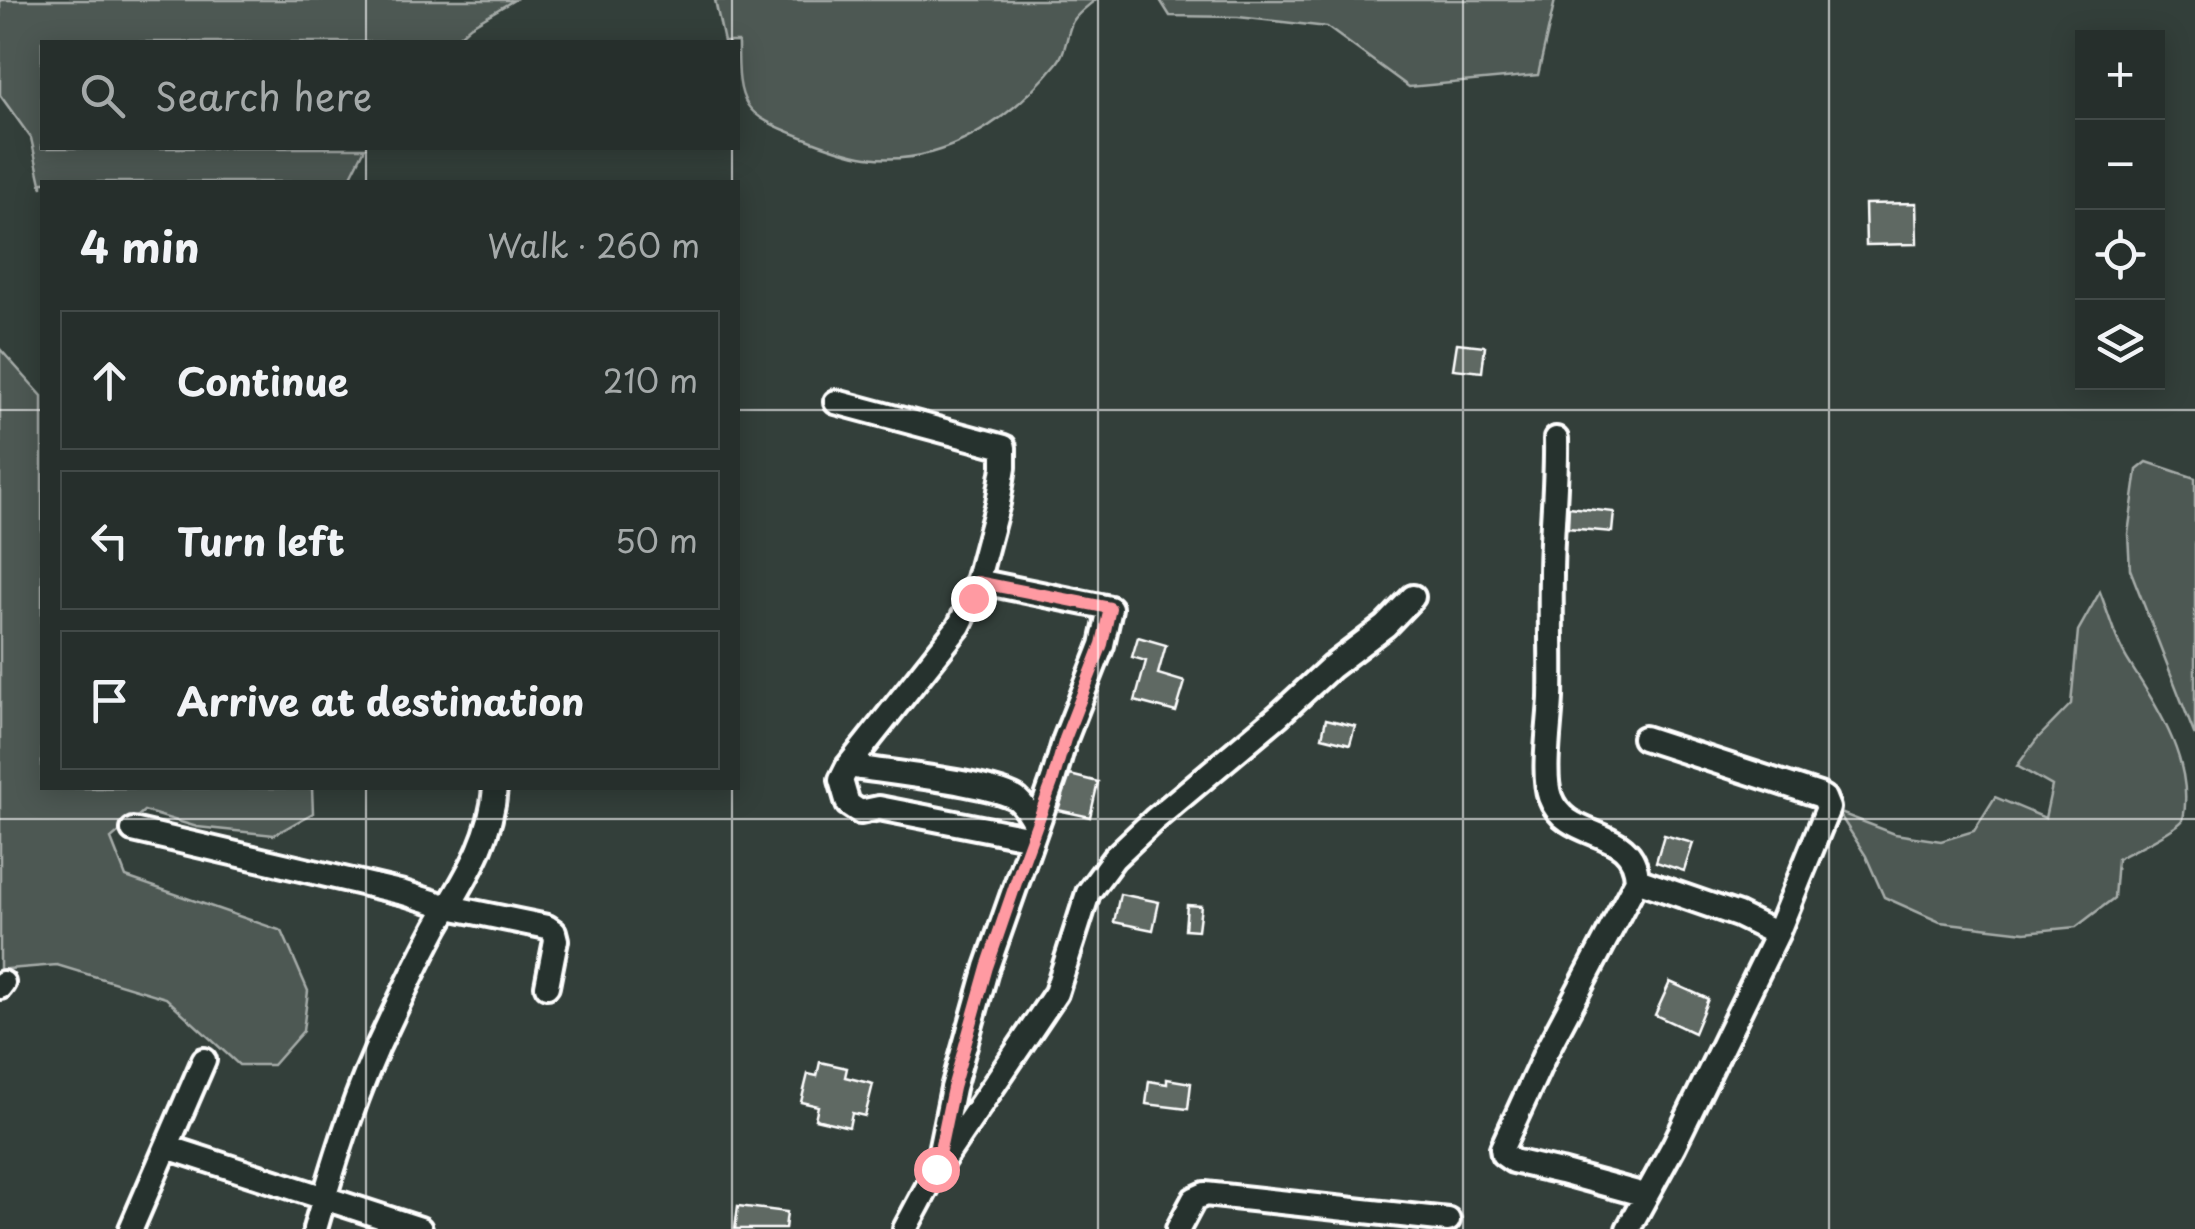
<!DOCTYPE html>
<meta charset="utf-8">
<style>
:root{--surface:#262f2c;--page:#2e3734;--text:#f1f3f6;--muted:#a4a9a9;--line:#424a48}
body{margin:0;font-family:"Playpen Sans",sans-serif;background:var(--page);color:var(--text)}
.controls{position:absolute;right:30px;top:30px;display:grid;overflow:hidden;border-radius:0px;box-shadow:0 5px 25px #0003}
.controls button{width:90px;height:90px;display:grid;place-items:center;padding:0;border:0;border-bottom:2px solid var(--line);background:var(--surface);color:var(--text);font:50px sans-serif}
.stop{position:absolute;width:30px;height:30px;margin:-22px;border:8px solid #ff9aa2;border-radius:50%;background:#fff}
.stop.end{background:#ff9aa2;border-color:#fff;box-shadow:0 2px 10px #0008}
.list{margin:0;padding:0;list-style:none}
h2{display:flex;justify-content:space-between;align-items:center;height:130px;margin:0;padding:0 40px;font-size:42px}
h2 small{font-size:32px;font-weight:400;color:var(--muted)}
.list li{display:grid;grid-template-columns:65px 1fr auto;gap:30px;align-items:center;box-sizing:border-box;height:140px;margin:0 20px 20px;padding:0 20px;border:2px solid var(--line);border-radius:0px}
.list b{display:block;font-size:38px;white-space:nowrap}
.list em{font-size:32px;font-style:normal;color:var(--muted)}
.icon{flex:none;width:55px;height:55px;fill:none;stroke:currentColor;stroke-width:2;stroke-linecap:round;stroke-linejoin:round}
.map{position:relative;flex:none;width:2195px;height:1229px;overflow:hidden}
.search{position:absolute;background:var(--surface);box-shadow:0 5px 25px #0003;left:40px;top:40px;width:700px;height:110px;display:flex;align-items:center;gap:25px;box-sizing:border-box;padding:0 35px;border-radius:0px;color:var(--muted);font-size:38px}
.panel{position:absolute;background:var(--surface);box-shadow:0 5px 25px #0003;left:40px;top:180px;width:700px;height:610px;border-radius:0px}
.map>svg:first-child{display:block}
.green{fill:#4d5853;stroke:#a6aca9;stroke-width:2.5}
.building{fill:#5f6964;stroke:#fff;stroke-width:2.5}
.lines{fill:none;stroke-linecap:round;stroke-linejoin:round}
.minor-casing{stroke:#fff;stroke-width:30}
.minor{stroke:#26332d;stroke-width:22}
.route{stroke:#ff9aa2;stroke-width:12}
.grid{fill:none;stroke:#fff;stroke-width:2.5;stroke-opacity:0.55}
</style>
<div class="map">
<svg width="2195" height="1229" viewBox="0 0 2195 1229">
<rect width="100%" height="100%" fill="#333f3a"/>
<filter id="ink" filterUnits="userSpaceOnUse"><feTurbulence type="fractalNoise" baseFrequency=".01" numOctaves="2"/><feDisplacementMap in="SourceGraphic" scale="20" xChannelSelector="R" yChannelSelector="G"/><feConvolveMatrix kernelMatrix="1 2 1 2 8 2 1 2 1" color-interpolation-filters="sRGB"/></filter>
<g filter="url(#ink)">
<path class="green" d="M 0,0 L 514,0 L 470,26 L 452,42 L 42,42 L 42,148 L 365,148 L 348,182 L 42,182 L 42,188 L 31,138 L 0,95 Z
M 715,0 L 1095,0 C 1088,6 1078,13 1073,21 C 1066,34 1067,51 1057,63 C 1012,119 942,168 867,157 C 845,154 822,145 802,137 C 742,114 738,106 738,42 L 724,42 Z
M 1160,0 L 1555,0 L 1538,75 L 1409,87 L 1327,27 L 1238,17 L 1170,16 Z
M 0,349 L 42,396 L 42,788 L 312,788 L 313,813 L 274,835 L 197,827 L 144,811 L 111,839 L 126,877 L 282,931 L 308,991 L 303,1031 L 273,1065 L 239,1065 L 166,998 L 57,965 L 8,969 L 0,975 Z
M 2147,462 L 2195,478 L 2195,736 L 2130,569 L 2128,534 L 2137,470 Z
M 2100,592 C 2109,615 2116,643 2130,664 C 2158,708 2195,764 2183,820 C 2175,831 2131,851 2117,859 L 2114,898 L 2076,927 L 2025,932 L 1940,922 L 1884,897 L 1866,856 L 1838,812 L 1895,834 L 1941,841 L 1974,831 L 1995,797 L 2045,818 L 2052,786 L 2017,766 L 2036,740 L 2071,704 L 2078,631 Z"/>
<path class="building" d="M 1916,203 L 1917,244 L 1866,245 L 1865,204 Z
M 1457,343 L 1485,346 L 1482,372 L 1453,369 Z
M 1569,507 L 1614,512 L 1612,532 L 1568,528 Z
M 1138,637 L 1166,645 L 1158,674 L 1185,682 L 1176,712 L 1135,701 L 1146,661 L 1132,657 Z
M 1326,719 L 1355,726 L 1350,744 L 1322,737 Z
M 1070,775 L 1098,782 L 1090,817 L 1058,810 Z
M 1664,835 L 1693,843 L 1684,871 L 1656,862 Z
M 1120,894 L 1159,902 L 1153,930 L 1114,922 Z
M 1187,905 L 1201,906 L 1198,930 L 1185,929 Z
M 1670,982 L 1708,999 L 1694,1033 L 1655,1015 Z
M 820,1062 L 847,1068 L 845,1077 L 873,1084 L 865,1116 L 852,1113 L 849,1127 L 815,1119 L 818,1106 L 801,1102 L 808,1074 L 817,1076 Z
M 1167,1079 L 1191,1083 L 1188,1109 L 1146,1104 L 1149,1081 L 1167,1084 Z
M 738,1206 L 787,1212 L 785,1229 L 735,1229 Z"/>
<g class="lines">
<defs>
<path id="minor" d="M 836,402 L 1004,447 L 1004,467 L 998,503 L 973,597 L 959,626 L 848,766 C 881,772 997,783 1018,800 C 1026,807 1031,817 1036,826
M 1556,439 C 1557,485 1551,530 1551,576 C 1550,616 1552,657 1551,698 C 1550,723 1542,775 1550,797 C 1567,844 1635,824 1637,880 L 1546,1052 L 1502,1148 L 1503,1154 L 1513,1161 L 1561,1172 L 1645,1195
M 848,766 L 841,780 L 848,804 L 860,812 L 879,808 L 1032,838
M 133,830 L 404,893 L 449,907 L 547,927 L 554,932 L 556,940 L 547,986
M 1637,880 L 1738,915 L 1777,934
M 0,987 L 3,983
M 167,1147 L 420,1229
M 939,1156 L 953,1088 L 987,967 L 1053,780 L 1065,739 L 1102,645 L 1110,608 L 977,581
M 131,1229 L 204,1060
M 315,1229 C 335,1160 356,1090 388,1025 C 403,993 419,960 436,928 C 463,881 491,843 495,788
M 905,1229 L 937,1169 L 1056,993 L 1088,893 L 1114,858 L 1154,820 L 1279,715 L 1331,667 L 1385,626 L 1413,597
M 1178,1229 L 1194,1199 L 1205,1194 L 1448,1220
M 1628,1229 L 1674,1145 L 1777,934 L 1828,808 L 1824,798 L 1819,795 L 1644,738"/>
</defs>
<use href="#minor" class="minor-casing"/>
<use href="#minor" class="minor"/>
</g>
</g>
<g class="lines" filter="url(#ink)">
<path class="route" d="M 936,1169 L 953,1088 L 987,967 L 1022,865 L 1053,780 L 1065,739 L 1102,644 L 1110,608 L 977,582 L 973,598"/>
</g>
<path class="grid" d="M 366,0 L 366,42M 732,0 L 732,42M 1098,0 L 1098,1229M 1463,0 L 1463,1229M 1829,0 L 1829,1229M 366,148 L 366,182M 732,148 L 732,182M 0,410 L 42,410M 738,410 L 2195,410M 366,788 L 366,1229M 732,788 L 732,1229M 0,819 L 2195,819"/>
</svg>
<div class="controls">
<button>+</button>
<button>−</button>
<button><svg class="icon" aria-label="locate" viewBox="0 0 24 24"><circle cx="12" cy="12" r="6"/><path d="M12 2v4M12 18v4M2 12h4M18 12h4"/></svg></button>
<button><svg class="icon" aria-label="layers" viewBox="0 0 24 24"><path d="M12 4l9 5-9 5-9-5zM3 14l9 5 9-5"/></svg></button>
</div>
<div class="stop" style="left:936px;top:1169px"></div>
<div class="stop end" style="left:973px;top:598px"></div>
<div class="search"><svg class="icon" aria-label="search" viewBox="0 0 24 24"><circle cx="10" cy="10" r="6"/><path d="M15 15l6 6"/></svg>Search here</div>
<section class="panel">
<h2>4 min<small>Walk · 260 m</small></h2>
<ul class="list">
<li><svg class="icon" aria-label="ahead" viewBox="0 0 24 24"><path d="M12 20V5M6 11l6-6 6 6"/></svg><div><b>Continue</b></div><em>210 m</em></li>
<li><svg class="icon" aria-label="left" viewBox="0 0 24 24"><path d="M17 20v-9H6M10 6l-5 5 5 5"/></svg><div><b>Turn left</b></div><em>50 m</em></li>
<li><svg class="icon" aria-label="arrive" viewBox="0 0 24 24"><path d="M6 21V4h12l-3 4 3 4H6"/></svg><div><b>Arrive at destination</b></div></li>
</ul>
</section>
</div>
